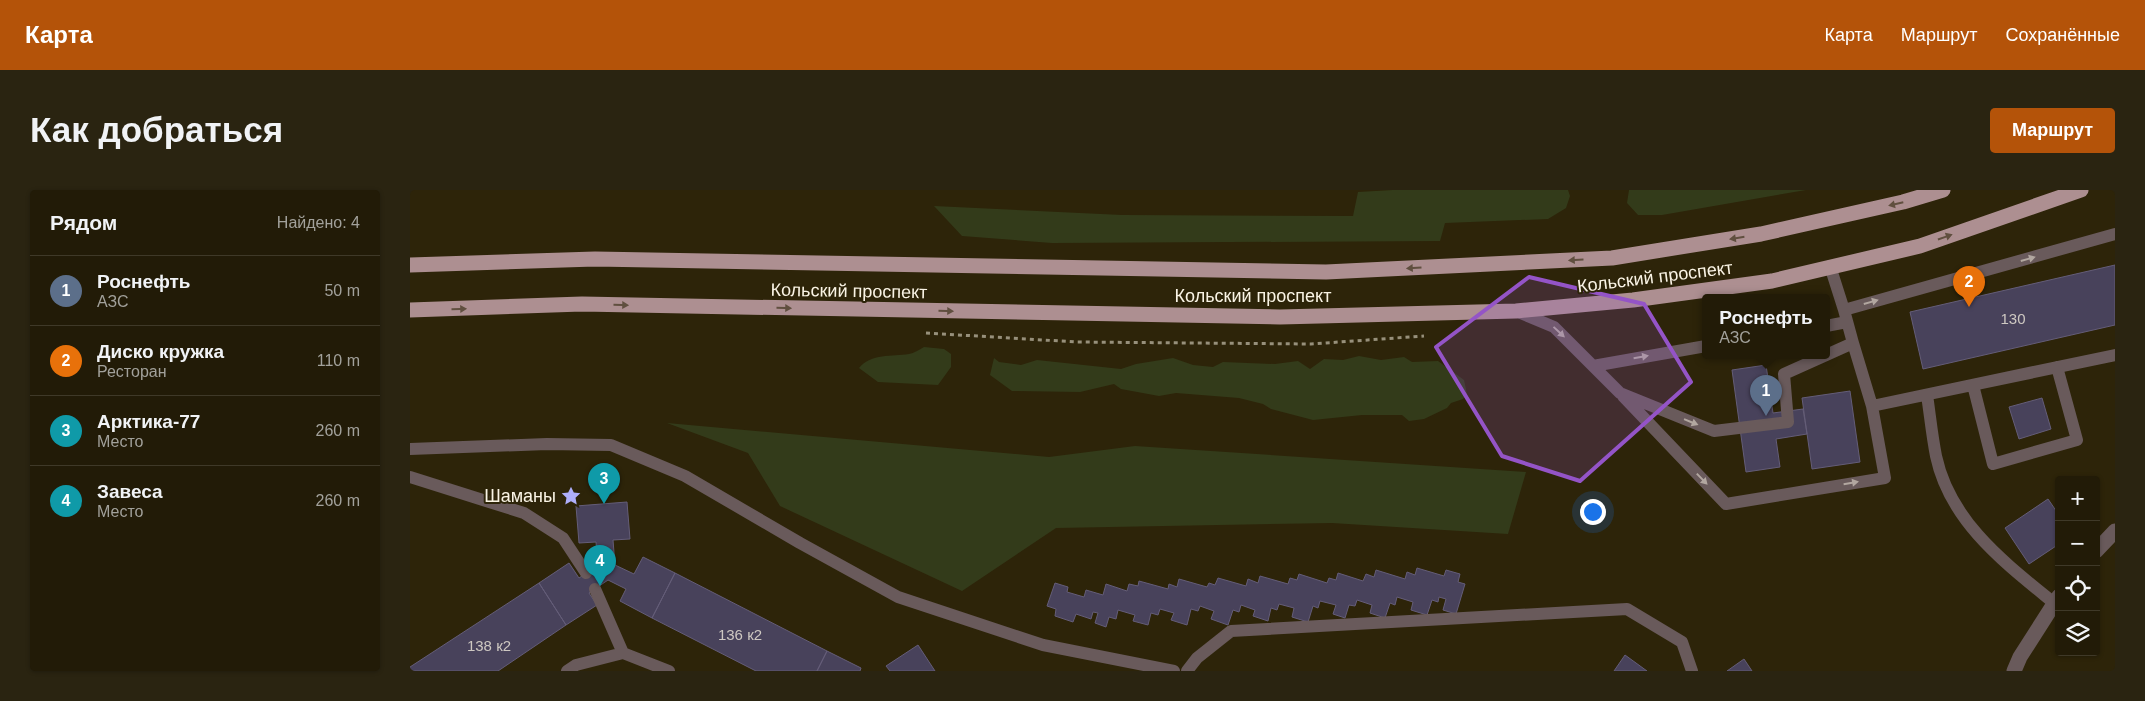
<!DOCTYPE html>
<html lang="ru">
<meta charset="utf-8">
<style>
:root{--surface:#221b07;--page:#2a2411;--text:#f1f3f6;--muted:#a2a19b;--line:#3f3928;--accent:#b45309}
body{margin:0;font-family:Arial,sans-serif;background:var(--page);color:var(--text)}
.controls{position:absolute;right:15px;bottom:15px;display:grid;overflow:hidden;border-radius:5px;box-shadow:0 1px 4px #0004}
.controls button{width:45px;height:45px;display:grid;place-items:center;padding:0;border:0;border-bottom:1px solid var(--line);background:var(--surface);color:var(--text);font:25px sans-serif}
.you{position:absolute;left:1182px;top:321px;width:18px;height:18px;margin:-12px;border:4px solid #fff;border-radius:50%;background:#1a73e8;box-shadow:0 0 0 8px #1a73e833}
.badge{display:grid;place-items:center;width:32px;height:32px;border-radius:50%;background:var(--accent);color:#fff;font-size:16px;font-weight:700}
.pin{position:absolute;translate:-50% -41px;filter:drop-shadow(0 1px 2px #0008)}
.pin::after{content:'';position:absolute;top:26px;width:18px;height:15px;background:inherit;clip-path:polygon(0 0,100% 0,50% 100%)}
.popup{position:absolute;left:1292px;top:104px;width:128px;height:65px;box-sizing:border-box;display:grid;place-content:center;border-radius:5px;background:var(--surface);filter:drop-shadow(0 1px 4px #0005);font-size:16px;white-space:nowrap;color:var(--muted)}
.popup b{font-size:19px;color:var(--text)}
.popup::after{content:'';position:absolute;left:50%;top:100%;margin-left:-10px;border:10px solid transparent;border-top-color:var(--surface)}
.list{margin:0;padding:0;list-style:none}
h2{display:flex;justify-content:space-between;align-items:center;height:65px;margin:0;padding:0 20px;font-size:21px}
h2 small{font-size:16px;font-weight:400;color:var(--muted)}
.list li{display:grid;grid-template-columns:32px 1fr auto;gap:15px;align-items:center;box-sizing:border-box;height:70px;padding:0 20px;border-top:1px solid var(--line)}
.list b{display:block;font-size:19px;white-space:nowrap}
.list p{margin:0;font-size:16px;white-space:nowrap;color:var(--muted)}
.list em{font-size:16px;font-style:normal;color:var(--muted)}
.icon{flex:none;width:28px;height:28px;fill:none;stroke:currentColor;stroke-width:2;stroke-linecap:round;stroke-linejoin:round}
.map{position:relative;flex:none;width:1705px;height:481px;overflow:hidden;border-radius:5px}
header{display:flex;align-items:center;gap:30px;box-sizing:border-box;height:70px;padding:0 25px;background:var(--accent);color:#fff}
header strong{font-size:24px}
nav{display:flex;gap:28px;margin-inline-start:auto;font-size:18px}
.intro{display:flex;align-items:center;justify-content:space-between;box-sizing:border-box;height:120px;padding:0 30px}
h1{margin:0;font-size:35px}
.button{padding:12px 22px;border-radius:5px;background:var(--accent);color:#fff;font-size:18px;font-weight:700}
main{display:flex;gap:30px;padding:0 30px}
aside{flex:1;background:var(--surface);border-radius:5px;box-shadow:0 1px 4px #0004}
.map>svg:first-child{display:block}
.green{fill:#333b1a}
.building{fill:#48425b;stroke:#645d78}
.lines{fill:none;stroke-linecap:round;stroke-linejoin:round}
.path{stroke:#97907b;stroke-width:3;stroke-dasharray:4 4;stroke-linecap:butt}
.lane{stroke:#695a5b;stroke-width:12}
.street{stroke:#695a5b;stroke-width:15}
.primary{stroke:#ad8f91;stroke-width:15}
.oneway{fill:#604f3f}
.oneway2{fill:#b2a7a0}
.marked{fill:#9454c7;fill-opacity:0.2;stroke:#9454c7;stroke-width:4;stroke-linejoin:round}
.labels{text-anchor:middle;stroke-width:4;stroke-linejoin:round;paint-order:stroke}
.number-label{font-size:15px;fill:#cec8c2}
.street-label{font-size:18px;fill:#faf4e5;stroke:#2d2409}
.poi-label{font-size:18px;fill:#faf4e5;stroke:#2d2409;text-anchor:end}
</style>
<header>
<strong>Карта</strong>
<nav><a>Карта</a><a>Маршрут</a><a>Сохранённые</a></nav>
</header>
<div class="intro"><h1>Как добраться</h1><a class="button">Маршрут</a></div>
<main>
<aside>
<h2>Рядом<small>Найдено: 4</small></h2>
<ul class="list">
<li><span class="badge" style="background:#5c6f8a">1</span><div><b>Роснефть</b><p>АЗС</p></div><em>50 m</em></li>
<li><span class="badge" style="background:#e8710a">2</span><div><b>Диско кружка</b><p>Ресторан</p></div><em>110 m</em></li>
<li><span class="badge" style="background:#0f9aa8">3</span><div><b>Арктика-77</b><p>Место</p></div><em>260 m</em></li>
<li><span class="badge" style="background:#0f9aa8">4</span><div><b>Завеса</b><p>Место</p></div><em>260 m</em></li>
</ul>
</aside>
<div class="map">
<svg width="1705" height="481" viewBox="0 0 1705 481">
<rect width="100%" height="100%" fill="#2d2409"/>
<path class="green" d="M 983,0 L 1158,0 L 1160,6 L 1156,18 L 1138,29 L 1035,33 L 1030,51 L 642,53 L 552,46 L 524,16 L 712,25 L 943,26 L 948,2 Z
M 1219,0 L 1396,0 L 1252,25 L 1228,25 L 1217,13 Z
M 514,157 L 534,159 L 541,164 L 541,177 L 528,195 L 468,192 L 449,178 C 461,163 482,167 499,164 C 504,163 509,160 514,157 Z
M 949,166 L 971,170 L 994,167 L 1002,172 L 1028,171 L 1054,190 L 1057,204 L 1053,209 L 1041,213 L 1037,218 L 1014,229 L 999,231 L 992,225 L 952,225 L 903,230 L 861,219 L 853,214 L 829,208 L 766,203 L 749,206 L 711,199 L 704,194 L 670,202 L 602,201 L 580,185 L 584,168 L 589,172 L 611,175 L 627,170 L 711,179 L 726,174 L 763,168 L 783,175 L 803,177 L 813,172 L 865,174 L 888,171 L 900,179 L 914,169 L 933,170 Z
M 257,233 L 639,267 L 725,256 L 1116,282 L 1098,344 L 922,333 L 646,338 L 552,401 L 370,316 L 338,263 Z"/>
<path class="building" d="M 1705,75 L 1705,135 L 1513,179 L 1500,122 Z
M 1356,175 L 1363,223 L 1393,219 L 1397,244 L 1366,249 L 1370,277 L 1336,282 L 1322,180 Z
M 1440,201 L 1450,272 L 1402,279 L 1392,208 Z
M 1632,208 L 1641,239 L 1609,249 L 1599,217 Z
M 1638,309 L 1649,325 L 1649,354 L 1619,374 L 1595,338 Z
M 217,312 L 220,349 L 203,350 L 205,375 L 224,384 L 233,367 L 265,383 L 242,428 L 210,411 L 216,399 L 198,390 L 179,403 L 187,415 L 156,435 L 129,393 L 159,373 L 169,388 L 188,375 L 186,352 L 169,353 L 166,316 Z
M 1007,378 L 1034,386 L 1036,380 L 1050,384 L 1048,392 L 1055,394 L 1046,424 L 1033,420 L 1036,409 L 1029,407 L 1028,412 L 1022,410 L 1017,425 L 1001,420 L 1003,412 L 987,407 L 985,415 L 980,413 L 975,428 L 960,423 L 962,415 L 947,410 L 945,416 L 939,415 L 935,428 L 923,424 L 926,415 L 910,411 L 908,418 L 903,416 L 898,432 L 882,427 L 884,418 L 869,414 L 867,420 L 861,418 L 858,431 L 843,426 L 845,420 L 831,415 L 829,422 L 823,420 L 818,435 L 801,429 L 804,421 L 790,416 L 788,421 L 781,419 L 777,435 L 761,430 L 764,423 L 750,419 L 748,425 L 741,423 L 738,435 L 723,431 L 725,425 L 708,420 L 706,429 L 699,427 L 696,437 L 685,433 L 688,423 L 683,422 L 681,429 L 666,424 L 663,432 L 645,426 L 646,419 L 637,416 L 645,393 L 658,397 L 657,402 L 674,407 L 676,400 L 693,405 L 696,394 L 717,401 L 719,394 L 728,396 L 729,391 L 758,399 L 759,394 L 767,397 L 769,389 L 797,397 L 799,393 L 805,395 L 808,388 L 836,396 L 838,389 L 848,393 L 850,386 L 878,394 L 880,388 L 887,390 L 889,384 L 917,393 L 919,388 L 926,390 L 928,383 L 953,391 L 956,384 L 964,387 L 966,380 L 995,389 L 997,382 L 1005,385 Z
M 265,383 L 417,461 L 407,481 L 346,481 L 242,428 Z
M 129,393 L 156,435 L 88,481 L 0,481 L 0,477 Z
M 508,455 L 525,481 L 480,481 L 476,476 Z
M 417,461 L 451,478 L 450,481 L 407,481 Z
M 1215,465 L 1237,481 L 1204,481 Z
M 1334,469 L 1342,481 L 1317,481 Z"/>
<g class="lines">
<path class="path" d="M 516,143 L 667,152 L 901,154 L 1014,146"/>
<path class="lane" d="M 1420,76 L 1434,120
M 1106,121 L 1144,137 L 1210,203 L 1304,241 L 1378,232 L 1374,184 L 1443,153 L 1434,120 L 1705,44
M 1416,136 L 1437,132
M 1183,176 L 1296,156
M 1563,195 L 1583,274 L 1667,250 L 1647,177
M 1517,205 C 1520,225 1522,246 1526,266 C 1540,332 1595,373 1644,413
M 1213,206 L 1316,314 L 1475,288 L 1462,216 L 1443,153
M 1462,216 L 1705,165
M 0,259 L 137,254 L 201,255 L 275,286 L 390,353 L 488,407 L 633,455 L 764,481
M 0,287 L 114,323 L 153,348 L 176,383
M 185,399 L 213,463 L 259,481
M 157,481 L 166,475 L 213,463
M 777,481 L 787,468 L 821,441 L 1217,419 L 1272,452 L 1282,481"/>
<path class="street" d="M 1686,361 L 1705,341
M 1604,481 L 1610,467 L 1649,406"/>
<path class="primary" d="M 0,75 L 185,69 L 916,82 L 1202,68 L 1351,44 L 1493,12 L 1533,0
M 0,120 L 172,114 L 870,127 L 1106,121 L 1223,110 L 1362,91 L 1510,56 L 1671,0"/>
</g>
<defs><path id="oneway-solid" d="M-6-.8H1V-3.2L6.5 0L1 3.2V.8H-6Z" transform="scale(1.25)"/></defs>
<g class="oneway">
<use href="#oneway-solid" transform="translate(1486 14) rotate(167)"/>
<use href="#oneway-solid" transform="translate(1535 47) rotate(-19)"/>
<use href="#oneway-solid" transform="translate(1327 48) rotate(171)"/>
<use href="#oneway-solid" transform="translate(1166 70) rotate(177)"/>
<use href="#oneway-solid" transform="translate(1004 78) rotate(177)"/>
<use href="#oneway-solid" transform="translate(211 115) rotate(1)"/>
<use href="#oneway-solid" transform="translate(374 118) rotate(1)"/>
<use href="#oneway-solid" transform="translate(49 119) rotate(-2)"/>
<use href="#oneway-solid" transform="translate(536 121) rotate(1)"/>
</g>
<g class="oneway2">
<use href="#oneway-solid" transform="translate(1618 69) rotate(-16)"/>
<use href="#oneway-solid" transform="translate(1461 112) rotate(-16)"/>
<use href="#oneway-solid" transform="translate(1149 142) rotate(43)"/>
<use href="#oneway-solid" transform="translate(1231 167) rotate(-10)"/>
<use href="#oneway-solid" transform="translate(1281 232) rotate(22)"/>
<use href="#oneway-solid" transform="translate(1292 289) rotate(46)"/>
<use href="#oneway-solid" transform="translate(1441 293) rotate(-10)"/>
</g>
<path class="marked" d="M 1119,87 L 1234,114 L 1281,192 L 1170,291 L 1092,266 L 1026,157 Z"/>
<defs>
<symbol id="sight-bare" viewBox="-9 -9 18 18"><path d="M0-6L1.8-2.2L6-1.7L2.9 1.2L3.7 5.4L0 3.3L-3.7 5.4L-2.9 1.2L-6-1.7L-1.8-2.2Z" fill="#aeaefa" stroke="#2d2409" stroke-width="2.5" paint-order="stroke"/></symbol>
</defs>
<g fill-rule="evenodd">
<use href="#sight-bare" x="147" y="292" width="28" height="28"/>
</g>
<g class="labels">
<g class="number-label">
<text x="1603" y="134">130</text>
<text x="330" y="450">136 к2</text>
<text x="79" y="461">138 к2</text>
</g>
<g class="street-label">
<text transform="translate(1245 87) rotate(-7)" y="6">Кольский проспект</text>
<text transform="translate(439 101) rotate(1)" y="6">Кольский проспект</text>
<text x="843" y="112">Кольский проспект</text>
</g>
<g class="poi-label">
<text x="146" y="312">Шаманы</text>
</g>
</g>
</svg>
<div class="controls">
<button>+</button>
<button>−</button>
<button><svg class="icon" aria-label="locate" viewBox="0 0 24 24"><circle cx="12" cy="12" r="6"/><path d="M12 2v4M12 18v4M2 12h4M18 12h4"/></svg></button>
<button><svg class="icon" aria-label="layers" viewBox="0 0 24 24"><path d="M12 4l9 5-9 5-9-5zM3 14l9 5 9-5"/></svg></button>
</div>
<div class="you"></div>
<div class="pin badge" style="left:1356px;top:226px;background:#5c6f8a">1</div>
<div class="popup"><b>Роснефть</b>АЗС</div>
<div class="pin badge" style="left:1559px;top:117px;background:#e8710a">2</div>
<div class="pin badge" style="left:194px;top:314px;background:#0f9aa8">3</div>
<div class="pin badge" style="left:190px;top:396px;background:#0f9aa8">4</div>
</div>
</main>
